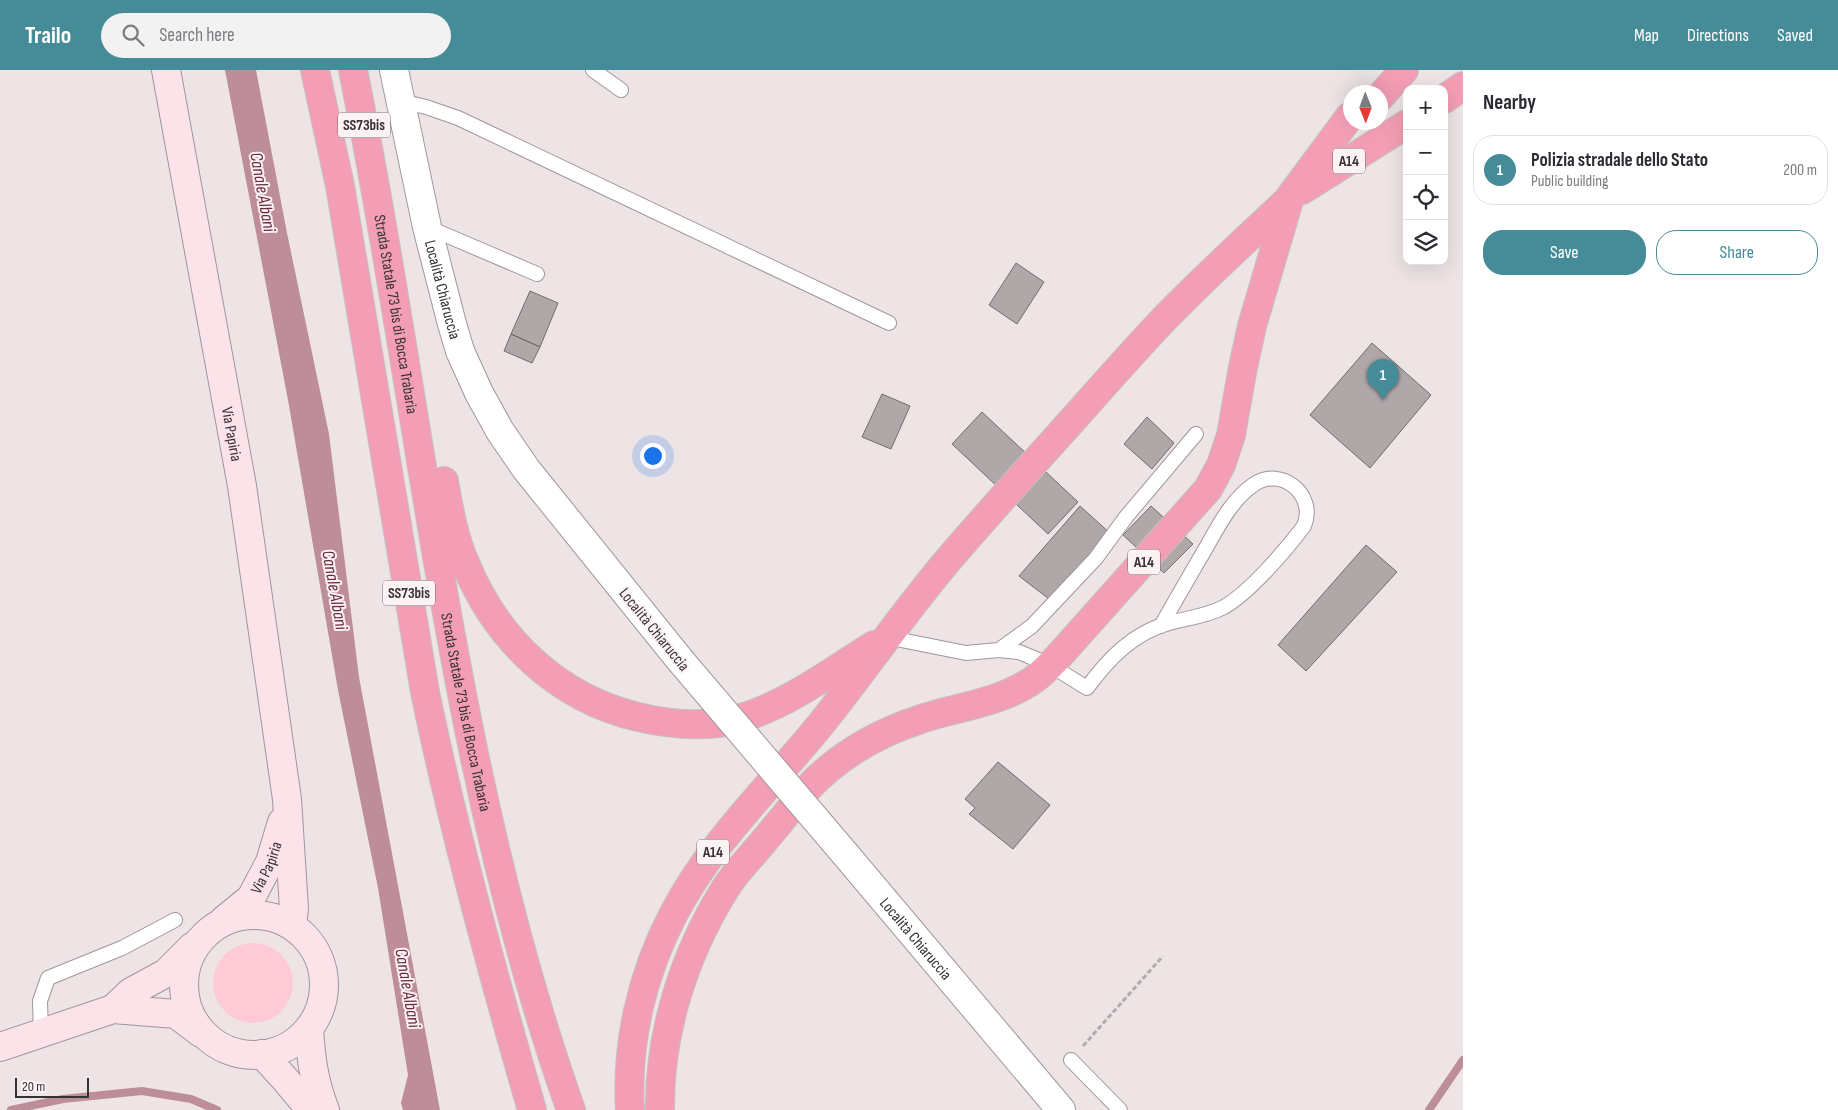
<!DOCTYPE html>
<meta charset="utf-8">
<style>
:root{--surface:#fff;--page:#f2f2f3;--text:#2b2b33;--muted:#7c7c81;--line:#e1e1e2;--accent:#468b98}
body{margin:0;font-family:"Sofia Sans Condensed",sans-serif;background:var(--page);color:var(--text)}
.controls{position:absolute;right:15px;top:15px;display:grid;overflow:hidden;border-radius:10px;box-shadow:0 5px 20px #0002}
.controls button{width:45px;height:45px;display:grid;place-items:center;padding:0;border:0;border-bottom:1px solid var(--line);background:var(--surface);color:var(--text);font:25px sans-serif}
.compass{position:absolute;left:1343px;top:15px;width:45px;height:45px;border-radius:50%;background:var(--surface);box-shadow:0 5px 20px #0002;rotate:179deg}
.scale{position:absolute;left:15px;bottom:12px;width:74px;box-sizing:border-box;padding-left:5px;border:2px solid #363233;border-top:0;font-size:14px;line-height:18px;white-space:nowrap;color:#363233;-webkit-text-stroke:4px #fcf1f3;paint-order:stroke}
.you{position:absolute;left:652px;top:385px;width:18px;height:18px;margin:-12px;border:4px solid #fff;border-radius:50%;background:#1a73e8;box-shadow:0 0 0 8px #1a73e833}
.badge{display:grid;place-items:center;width:32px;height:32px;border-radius:50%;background:var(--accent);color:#fff;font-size:16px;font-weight:700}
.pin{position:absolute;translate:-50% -41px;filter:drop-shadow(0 1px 2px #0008)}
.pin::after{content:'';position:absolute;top:26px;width:18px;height:15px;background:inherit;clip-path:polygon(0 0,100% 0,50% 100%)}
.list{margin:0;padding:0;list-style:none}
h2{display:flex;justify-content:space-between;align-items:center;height:65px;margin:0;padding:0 20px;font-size:21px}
h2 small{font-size:16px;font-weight:400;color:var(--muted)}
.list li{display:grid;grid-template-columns:32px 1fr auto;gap:15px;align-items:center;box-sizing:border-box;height:70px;margin:0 10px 10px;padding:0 10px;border:1px solid var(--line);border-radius:20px}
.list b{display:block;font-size:19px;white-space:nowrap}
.list p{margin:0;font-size:16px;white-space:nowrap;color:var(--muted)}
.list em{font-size:16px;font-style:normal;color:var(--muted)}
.actions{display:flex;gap:10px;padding:15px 20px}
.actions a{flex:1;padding:11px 0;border:1px solid var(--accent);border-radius:20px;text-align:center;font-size:18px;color:var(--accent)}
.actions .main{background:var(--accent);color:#fff}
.icon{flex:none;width:28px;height:28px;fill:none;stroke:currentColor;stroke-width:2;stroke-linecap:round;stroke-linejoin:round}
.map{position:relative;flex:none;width:1463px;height:1040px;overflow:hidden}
header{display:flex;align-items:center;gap:30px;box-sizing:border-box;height:70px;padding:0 25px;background:var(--accent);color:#fff}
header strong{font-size:24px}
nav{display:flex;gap:28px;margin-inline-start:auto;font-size:18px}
.search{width:350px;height:45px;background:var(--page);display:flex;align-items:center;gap:12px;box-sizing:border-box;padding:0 18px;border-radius:28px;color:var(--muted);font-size:19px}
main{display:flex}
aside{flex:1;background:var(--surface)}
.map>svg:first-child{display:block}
.green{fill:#fdcad6}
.water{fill:#bd8d99}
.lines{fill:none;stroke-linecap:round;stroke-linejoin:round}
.stream{stroke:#bd8d99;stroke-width:8}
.building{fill:#b0a7a9;stroke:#746b6d}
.lane-casing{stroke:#9f9698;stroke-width:16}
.street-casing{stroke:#9f9698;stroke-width:30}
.secondary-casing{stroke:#9f9698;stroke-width:30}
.highway-casing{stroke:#c3c2c2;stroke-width:30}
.path{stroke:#b2aaab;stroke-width:3;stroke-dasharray:5 2.5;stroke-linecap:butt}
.lane{stroke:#fff;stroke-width:14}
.street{stroke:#fff;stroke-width:28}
.secondary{stroke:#fce2e9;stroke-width:28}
.highway{stroke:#f49eb5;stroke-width:28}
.street-bridge-casing{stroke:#9f9698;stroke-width:30;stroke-linecap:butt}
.street-bridge{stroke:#fff;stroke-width:28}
.labels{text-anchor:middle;stroke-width:4;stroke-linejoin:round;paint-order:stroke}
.shield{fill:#fcf1f3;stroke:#716b6d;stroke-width:1}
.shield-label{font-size:15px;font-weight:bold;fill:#363233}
.street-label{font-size:16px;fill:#363233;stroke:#fcf1f3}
.water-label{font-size:18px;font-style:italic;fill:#682b3f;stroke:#fcf1f3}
</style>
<header>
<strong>Trailo</strong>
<div class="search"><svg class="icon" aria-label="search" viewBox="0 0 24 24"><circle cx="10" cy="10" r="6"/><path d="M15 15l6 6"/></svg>Search here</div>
<nav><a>Map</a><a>Directions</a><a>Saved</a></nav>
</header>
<main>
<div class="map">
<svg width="1463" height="1040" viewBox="0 0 1463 1040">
<rect width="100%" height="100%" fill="#eee4e6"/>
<path class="green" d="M213 913a40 40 0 1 1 80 0a40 40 0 1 1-80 0Z"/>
<path class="water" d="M 225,0 L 256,0 L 287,163 L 329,364 L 359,607 L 440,1040 L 403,1040 L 401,1033 L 408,1005 L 378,818 L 338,620 L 288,330 Z"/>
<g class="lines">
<path class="stream" d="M 11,1040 L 63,1029 L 142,1021 L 191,1029 L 217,1040
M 1429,1040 L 1463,990"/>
</g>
<path class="building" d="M 1016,193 L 1044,212 L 1017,254 L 989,235 Z
M 530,221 L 558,233 L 540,277 L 511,264 Z
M 511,264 L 540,277 L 532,293 L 504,281 Z
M 1372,273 L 1431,325 L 1370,398 L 1310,345 Z
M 882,324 L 910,336 L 891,379 L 862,367 Z
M 982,342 L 1078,432 L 1048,464 L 952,374 Z
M 1147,347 L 1174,373 L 1152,399 L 1124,374 Z
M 1080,436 L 1111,464 L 1049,529 L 1019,506 Z
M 1151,436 L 1193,474 L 1164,503 L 1123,465 Z
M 1366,475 L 1397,502 L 1306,601 L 1278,575 Z
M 998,692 L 1050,735 L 1013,779 L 969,744 L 975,738 L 965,729 Z"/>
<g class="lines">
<defs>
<path id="lane" d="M 593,0 L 621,20
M 401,31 L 426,37 L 458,48 L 889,253
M 427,157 L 537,204
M 886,567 L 966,583 L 999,580 L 1019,582 L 1050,595 L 1087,618 C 1108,589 1133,563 1169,553 C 1188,548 1207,546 1224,537 C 1250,522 1286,480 1304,456 C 1317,425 1281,395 1253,415 C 1230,431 1217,459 1203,483 C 1189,507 1175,531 1161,556
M 999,580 L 1032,556 L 1096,488 L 1126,447 L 1196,364
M 41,963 L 40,931 L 48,908 L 122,878 L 175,850
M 1071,990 L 1120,1040"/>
<g id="street">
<path id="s1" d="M 394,0 L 427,157 L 452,254 L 460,281 L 479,323 L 500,361 L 526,399 L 680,590"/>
<path id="s2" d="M 846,785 L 1061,1040"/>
</g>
<g id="secondary">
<path id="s3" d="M 166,0 L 242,416 L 287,729 L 294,839 L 292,855"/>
<circle cx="254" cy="915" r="70"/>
<path id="s4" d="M 224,850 L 251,828 L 270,792 L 282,752"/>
<path d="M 113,939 L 131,922 L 166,903 L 192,877"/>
<path d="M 309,959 C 311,989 314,1012 325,1040"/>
<path d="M 0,977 L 113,939 L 176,944 L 201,963"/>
<path d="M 262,984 L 284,1008 L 311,1040"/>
</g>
<g id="highway">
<path d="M 315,0 L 340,116 L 425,622 C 454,763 492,902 532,1040"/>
<path id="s5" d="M 353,0 C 423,347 452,705 571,1040"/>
<path d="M 1380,27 L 1404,0"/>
<path d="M 1444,29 L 1463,16"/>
<path d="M 1302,120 L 1407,54"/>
<path d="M 444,411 C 449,440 454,469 466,495 C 497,570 558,628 638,647 C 672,655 708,658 742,648 C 790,633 832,601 874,575"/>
<path d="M 630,1040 C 626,973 642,904 673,845 C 711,771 774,713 825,649 C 867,596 905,541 949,489 C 985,447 1023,405 1060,364 C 1095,325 1129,286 1165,248 C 1205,207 1248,168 1290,128"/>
<path d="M 660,1040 C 659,963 684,885 725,819 C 734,804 747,791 758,778 C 775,758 791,738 807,719 C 838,686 878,663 921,649 C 957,637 1000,633 1033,610 C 1042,604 1050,595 1058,587 L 1208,419 L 1221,395 L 1231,365 L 1243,297 L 1252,256 L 1290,127 L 1350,46"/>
</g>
</defs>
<use href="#lane" class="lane-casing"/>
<use href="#street" class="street-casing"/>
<use href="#secondary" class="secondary-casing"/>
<use href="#highway" class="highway-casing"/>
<path class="path" d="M 1083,976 L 1163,886"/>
<use href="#lane" class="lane"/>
<use href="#street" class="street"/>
<use href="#secondary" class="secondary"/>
<use href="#highway" class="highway"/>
<defs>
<path id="street-bridge" d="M 680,590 L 846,785"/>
</defs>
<use href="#street-bridge" class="street-bridge-casing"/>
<use href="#street-bridge" class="street-bridge"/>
</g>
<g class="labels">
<g class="shield">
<rect x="338" y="42.5" width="52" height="25" rx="4"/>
<rect x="1333" y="78.5" width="32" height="25" rx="4"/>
<rect x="1128" y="479.5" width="32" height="25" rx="4"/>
<rect x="383" y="510.5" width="52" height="25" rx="4"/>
<rect x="697" y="769.5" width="32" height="25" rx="4"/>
</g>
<g class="shield-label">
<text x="364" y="60">SS73bis</text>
<text x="1349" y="96">A14</text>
<text x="1144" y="497">A14</text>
<text x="409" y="528">SS73bis</text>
<text x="713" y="787">A14</text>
</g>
<g class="street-label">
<text dy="6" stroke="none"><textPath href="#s1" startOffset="225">Località Chiaruccia</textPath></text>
<text dy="6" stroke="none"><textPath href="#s5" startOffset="248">Strada Statale 73 bis di Bocca Trabaria</textPath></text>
<text dy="6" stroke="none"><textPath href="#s3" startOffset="370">Via Papiria</textPath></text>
<text transform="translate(655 559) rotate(51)" y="6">Località Chiaruccia</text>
<text dy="6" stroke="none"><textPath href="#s5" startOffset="652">Strada Statale 73 bis di Bocca Trabaria</textPath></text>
<text dy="6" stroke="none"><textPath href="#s4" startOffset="69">Via Papiria</textPath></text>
<text dy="6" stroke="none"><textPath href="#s2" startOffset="109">Località Chiaruccia</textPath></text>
</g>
<g class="water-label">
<text transform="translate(263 122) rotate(80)" y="6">Canale Albani</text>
<text transform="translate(335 520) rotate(80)" y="6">Canale Albani</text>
<text transform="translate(408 918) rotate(80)" y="6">Canale Albani</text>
</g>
</g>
</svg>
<div class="controls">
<button>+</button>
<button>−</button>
<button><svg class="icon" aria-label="locate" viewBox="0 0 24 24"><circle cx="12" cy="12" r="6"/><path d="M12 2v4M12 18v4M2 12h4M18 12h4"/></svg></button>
<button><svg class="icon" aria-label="layers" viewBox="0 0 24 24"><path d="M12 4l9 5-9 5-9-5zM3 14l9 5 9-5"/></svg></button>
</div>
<svg class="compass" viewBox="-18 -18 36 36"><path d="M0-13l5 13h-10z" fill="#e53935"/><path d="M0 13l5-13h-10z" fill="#7c7c81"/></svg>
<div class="scale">20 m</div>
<div class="you"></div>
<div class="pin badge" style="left:1383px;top:330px">1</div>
</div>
<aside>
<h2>Nearby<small></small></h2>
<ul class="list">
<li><span class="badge">1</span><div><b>Polizia stradale dello Stato</b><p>Public building</p></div><em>200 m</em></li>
</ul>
<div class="actions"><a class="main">Save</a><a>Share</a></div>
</aside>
</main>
